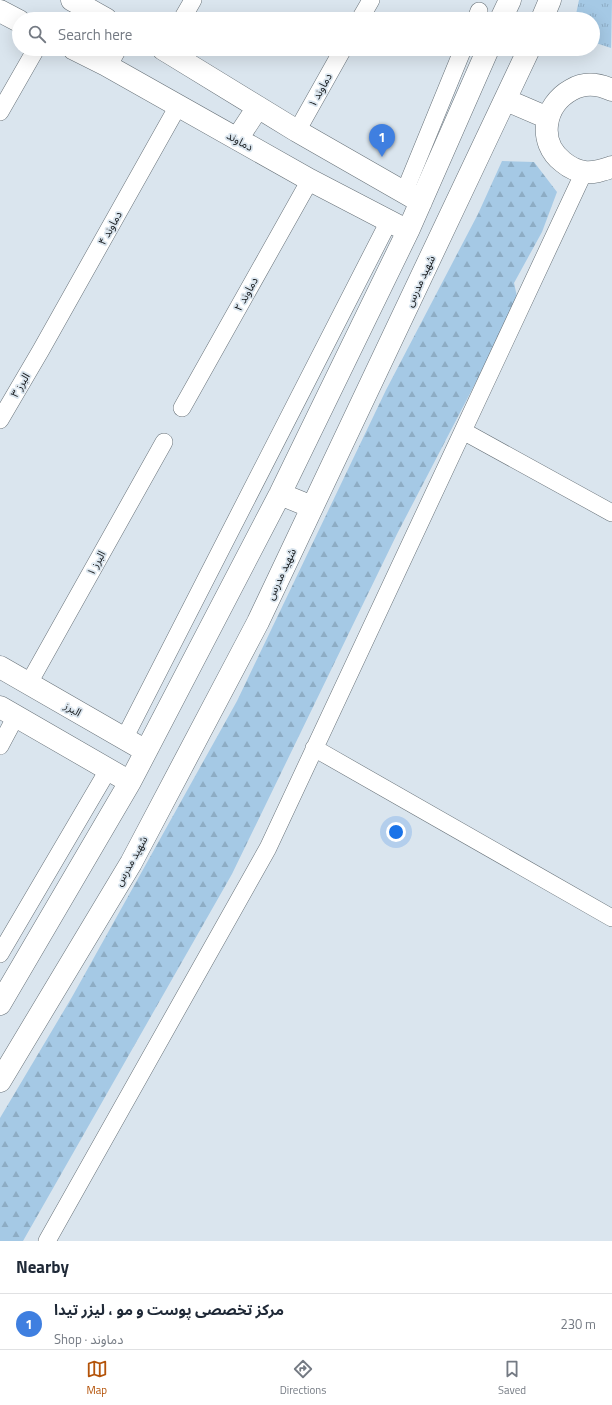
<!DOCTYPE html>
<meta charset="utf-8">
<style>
:root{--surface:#fff;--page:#f2f2f3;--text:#1f2937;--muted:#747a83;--line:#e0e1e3;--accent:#b45309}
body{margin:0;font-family:"Titillium Web","Noto Sans Arabic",sans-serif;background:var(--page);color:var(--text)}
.you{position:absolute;left:396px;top:832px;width:14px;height:14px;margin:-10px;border:3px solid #fff;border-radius:50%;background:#1a73e8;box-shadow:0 0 0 6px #1a73e833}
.badge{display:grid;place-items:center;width:26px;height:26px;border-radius:50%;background:var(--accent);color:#fff;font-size:13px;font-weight:700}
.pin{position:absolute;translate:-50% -33px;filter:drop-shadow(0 1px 2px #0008)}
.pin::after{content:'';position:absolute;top:21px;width:14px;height:12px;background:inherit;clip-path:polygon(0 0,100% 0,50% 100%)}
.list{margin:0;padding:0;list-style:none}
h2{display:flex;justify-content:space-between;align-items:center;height:52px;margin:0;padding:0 16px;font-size:17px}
h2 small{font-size:13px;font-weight:400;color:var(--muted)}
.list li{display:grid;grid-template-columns:26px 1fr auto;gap:12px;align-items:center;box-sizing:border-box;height:56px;padding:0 16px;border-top:1px solid var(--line)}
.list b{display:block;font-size:15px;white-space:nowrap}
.list p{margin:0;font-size:13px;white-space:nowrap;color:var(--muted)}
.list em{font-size:13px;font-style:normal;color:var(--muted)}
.icon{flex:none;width:22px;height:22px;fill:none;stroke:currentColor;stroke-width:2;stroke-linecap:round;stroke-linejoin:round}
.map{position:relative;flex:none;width:612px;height:1241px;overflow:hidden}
.search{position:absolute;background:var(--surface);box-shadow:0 4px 16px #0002;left:12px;right:12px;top:12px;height:44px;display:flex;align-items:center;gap:10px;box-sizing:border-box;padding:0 14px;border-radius:22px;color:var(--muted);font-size:15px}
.sheet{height:108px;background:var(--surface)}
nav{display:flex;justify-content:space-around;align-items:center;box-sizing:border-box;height:56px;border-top:1px solid var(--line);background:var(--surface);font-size:11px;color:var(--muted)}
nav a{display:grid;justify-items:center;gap:2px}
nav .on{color:var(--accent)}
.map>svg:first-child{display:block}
.grass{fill:url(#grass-tufts)}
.forest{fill:url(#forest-firs)}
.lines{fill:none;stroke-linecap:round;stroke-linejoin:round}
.street-casing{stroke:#677178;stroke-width:18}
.secondary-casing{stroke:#677178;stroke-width:23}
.street{stroke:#fff;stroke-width:17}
.secondary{stroke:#fff;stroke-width:22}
.labels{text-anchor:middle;stroke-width:3.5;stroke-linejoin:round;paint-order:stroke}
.street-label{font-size:11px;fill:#191d20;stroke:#dae5ee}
</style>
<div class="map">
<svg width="612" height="1241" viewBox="0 0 612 1241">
<defs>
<pattern id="grass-tufts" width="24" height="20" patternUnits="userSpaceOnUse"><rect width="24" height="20" fill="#a5c9e5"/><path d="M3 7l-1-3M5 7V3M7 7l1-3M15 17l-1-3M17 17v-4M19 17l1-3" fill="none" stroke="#8dacc4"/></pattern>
<pattern id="forest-firs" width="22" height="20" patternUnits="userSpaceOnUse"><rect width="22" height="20" fill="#a5c9e5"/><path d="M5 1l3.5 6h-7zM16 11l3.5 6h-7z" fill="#8dacc4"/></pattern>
</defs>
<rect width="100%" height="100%" fill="#dae5ee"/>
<path class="grass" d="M 579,0 L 612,0 L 611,48 L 593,42 L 593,19 L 575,19 Z"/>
<path class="forest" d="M 502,161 L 534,162 L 557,192 L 542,232 L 514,283 L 518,301 L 397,534 L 232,874 L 23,1241 L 0,1241 L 0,1118 L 72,997 L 237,701 L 386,390 L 478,214 Z"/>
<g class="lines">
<defs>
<path id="street" d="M 182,19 L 193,0
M 360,19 L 371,0
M 476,19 L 479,11
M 0,112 L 36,49
M 297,131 L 343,49
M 404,193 L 463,49
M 182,408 L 310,180
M 0,420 L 41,350 L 178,106
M 463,431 L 612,513
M 29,683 L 164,442
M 124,739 L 389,221
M 0,746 L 16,716
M 314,748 L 612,918
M 0,954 L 108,770
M 47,1241 L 268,848 L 584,172"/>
<path id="secondary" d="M 72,0 L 106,19
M 0,11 L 19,21
M 501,19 L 510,0
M 542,19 L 550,0
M 74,49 L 106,65 L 310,180 L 408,231
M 163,49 L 297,131 L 421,202
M 106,65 L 115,49
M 612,90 C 599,84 584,82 571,90 C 544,105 537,142 563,162 C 569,167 577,171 585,172 C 595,173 603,170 612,167
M 506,100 L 548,118
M 237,139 L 258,107
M 280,494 L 312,507
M 0,667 L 146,751
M 0,707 L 130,782
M 0,1004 L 130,782 L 280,494 L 408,231 L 488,49
M 0,1081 L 131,863 L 258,622 L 529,49"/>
</defs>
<use href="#street" class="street-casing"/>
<use href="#secondary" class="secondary-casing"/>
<use href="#street" class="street"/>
<use href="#secondary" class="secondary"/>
</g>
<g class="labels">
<g class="street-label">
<text transform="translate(320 90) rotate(-61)" y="4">دماوند ۱</text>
<text transform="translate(240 141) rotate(29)" y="4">دماوند</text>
<text transform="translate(110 228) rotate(-61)" y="4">دماوند ۴</text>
<text transform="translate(420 281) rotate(-65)" y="4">شهید مدرس</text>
<text transform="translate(246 294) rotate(-61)" y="4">دماوند ۲</text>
<text transform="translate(20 385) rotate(-59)" y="4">البرز ۳</text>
<text transform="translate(96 563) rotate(-61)" y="4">البرز ۱</text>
<text transform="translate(281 574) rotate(-65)" y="4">شهید مدرس</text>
<text transform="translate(73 709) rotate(30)" y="4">البرز</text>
<text transform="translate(131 861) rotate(-61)" y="4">شهید مدرس</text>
</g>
</g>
</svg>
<div class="you"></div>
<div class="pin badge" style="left:382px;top:157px;background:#3f7fe0">1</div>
<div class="search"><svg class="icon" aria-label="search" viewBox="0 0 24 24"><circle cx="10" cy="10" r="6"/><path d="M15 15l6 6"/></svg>Search here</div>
</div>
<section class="sheet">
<h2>Nearby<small></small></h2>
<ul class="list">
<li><span class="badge" style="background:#3f7fe0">1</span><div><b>مرکز تخصصی پوست و مو ، لیزر تیدا</b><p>Shop · دماوند</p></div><em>230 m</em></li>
</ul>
</section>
<nav>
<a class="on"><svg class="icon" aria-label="map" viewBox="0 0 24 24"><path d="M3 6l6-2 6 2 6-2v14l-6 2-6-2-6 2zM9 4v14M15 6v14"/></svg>Map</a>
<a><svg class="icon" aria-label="directions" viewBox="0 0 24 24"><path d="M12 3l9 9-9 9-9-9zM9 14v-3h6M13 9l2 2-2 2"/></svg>Directions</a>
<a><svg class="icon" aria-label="saved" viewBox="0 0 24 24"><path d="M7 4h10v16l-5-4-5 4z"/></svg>Saved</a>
</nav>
